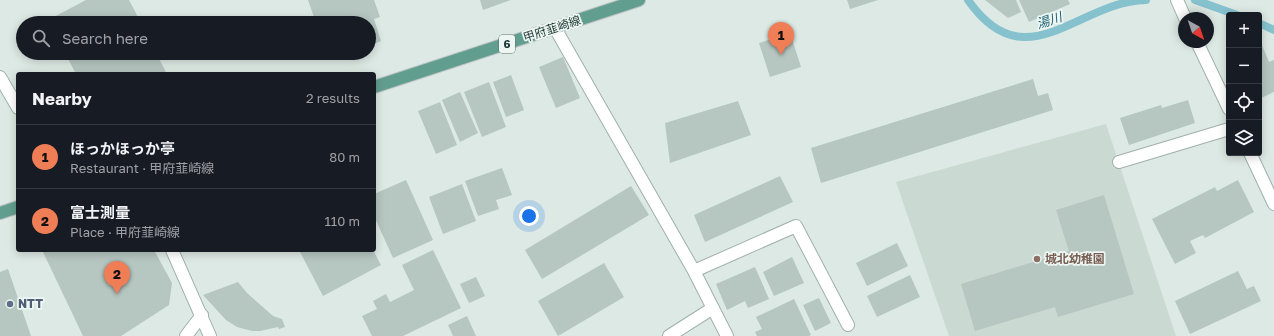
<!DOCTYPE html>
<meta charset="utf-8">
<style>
:root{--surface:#171b24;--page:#242831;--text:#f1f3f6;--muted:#9ea1a6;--line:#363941;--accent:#ef7d55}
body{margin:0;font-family:"Golos Text","Noto Sans JP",sans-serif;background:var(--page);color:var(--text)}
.controls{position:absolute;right:12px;top:12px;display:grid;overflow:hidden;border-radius:4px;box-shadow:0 2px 10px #0003}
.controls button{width:36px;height:36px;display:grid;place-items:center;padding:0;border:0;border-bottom:1px solid var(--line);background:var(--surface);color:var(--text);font:20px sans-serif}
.compass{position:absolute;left:1178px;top:12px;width:36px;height:36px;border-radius:50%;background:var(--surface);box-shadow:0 2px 10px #0003;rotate:140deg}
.you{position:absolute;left:529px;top:216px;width:14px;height:14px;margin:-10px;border:3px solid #fff;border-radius:50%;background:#1a73e8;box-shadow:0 0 0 6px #1a73e833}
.badge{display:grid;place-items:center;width:26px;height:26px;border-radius:50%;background:var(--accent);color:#111;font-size:13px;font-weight:700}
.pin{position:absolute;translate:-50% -33px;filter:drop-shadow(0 1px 2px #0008)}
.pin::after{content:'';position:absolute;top:21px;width:14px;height:12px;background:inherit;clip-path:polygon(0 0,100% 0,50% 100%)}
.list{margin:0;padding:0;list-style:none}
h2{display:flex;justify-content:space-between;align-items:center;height:52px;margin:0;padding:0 16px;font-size:17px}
h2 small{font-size:13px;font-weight:400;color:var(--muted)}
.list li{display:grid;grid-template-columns:26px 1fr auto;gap:12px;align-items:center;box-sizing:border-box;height:64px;padding:0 16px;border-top:1px solid var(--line)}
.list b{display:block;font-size:15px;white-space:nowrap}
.list p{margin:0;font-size:13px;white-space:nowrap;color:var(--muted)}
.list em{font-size:13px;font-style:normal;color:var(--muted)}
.icon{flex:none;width:22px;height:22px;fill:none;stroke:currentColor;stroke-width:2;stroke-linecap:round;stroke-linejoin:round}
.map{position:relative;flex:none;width:1274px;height:336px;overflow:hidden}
.search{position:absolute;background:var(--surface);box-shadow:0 2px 10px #0003;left:16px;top:16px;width:360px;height:44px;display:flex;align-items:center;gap:10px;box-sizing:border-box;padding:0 14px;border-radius:22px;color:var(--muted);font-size:15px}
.panel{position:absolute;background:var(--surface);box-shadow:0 2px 10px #0003;left:16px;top:72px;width:360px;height:180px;border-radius:4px}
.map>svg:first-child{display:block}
.built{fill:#cbd9d3}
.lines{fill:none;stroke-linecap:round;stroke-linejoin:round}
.stream{stroke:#85c2ce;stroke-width:8}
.building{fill:#b6c6c0}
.lane-casing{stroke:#a0b0ab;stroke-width:14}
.street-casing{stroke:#a0b0ab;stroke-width:14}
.secondary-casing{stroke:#9db4ac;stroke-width:14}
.primary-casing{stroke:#bcc3c2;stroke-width:14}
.lane{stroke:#fff;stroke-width:12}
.street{stroke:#fff;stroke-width:12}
.secondary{stroke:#fff;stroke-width:12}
.primary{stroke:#629e8f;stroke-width:12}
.education-dot{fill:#8d6e63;stroke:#edf6f2;stroke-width:1.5}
.service-dot{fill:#5c6f8a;stroke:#edf6f2;stroke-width:1.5}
.labels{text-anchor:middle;stroke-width:3.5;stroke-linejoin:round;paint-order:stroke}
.shield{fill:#edf6f2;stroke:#5d716c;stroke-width:1}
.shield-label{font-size:11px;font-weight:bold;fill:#1f3832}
.street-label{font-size:12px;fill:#1f3832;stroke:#edf6f2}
.education-label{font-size:12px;font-weight:bold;fill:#785e54;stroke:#edf6f2;text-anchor:start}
.service-label{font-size:12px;font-weight:bold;fill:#4e5e75;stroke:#edf6f2;text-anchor:start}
.water-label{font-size:13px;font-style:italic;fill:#1b6272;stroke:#edf6f2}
</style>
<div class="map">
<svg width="1274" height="336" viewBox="0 0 1274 336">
<rect width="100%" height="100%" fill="#dde9e4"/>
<path class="built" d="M 1106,124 L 1176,336 L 949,336 L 896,182 Z"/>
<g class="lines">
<path class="stream" d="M 968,0 C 1026,83 1078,1 1146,0
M 1195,0 L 1237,15
M 1259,23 L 1274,30"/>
</g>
<path class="building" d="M 86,0 L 129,0 L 141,23 L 50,23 L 48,20 Z
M 308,0 L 374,0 L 380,17 L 374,19 L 381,41 L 369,46 L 369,23 L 316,23 Z
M 480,0 L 511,0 L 483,10 Z
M 847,0 L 878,0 L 850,9 Z
M 985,0 L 1016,0 L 1021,12 L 1008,18 Z
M 1019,0 L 1068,0 L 1070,4 L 1029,22 Z
M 790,33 L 801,67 L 770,77 L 759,43 Z
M 1262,45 L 1269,62 L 1274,60 L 1274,92 L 1259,99 L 1259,46 Z
M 65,53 L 156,53 L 167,74 L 76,74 Z
M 326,53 L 346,53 L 328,59 Z
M 563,57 L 580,98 L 556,108 L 539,67 Z
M 511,75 L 524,110 L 506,117 L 493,82 Z
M 1033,79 L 1038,96 L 1048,93 L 1053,110 L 821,183 L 811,148 Z
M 489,82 L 506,127 L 482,137 L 464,92 Z
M 460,92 L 478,133 L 460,142 L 442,100 Z
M 1188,100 L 1195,123 L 1129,145 L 1120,118 L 1161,105 L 1162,108 Z
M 738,101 L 751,135 L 670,163 L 665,123 Z
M 440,102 L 457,145 L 436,154 L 418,111 Z
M 502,168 L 512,195 L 496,200 L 499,209 L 478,216 L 465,181 Z
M 780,176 L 793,202 L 705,242 L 694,215 Z
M 406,180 L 433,240 L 393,258 L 374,216 L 374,194 Z
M 1238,180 L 1254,212 L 1205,238 L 1203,235 L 1190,241 L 1196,253 L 1175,264 L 1152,219 L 1215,187 L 1217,191 Z
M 462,184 L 476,221 L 443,234 L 429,197 Z
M 631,186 L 649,215 L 542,279 L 525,250 Z
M 1104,195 L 1134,294 L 1058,317 L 1055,307 L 975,331 L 961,284 L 1069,251 L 1056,210 Z
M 897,243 L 908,266 L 867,286 L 856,263 Z
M 42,250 L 154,250 L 172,283 L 169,305 L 121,336 L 83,336 Z
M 299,250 L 373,250 L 381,265 L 323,296 Z
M 433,250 L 461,308 L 403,336 L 372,336 L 362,316 L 377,309 L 373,301 L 386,294 L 390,302 L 414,290 L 402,265 Z
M 792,257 L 804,283 L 774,296 L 763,272 Z
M 604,263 L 624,297 L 558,336 L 538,301 Z
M 755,267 L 769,299 L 748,308 L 745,301 L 727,310 L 716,284 Z
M 8,269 L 31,336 L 0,336 L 0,272 Z
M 1238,271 L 1247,289 L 1254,286 L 1261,301 L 1190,334 L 1175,301 Z
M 910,275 L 920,297 L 877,317 L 867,296 Z
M 476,277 L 485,296 L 469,303 L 460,284 Z
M 238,282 L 247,293 L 273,316 L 282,319 L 285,327 L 279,329 L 278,327 L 260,331 L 252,331 L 237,327 L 226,320 L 203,295 Z
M 819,298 L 831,323 L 815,331 L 803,305 Z
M 794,299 L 811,335 L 809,336 L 757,336 L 755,332 L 762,329 L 756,317 Z
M 467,316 L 476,336 L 453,336 L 448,325 Z"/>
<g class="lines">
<defs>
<path id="lane" d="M 555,28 L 694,271 L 727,336
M 1119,162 L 1229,129
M 172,250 L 210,336
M 694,271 L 796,226 L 848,325
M 669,336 L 713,308"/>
<path id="street" d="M 1177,0 L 1185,18
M 1197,42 L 1229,109
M 1250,153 L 1274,204
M 186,336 L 202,315"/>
<path id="secondary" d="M 0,77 L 18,108"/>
<path id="primary" d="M 374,87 L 639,0
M 0,213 L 18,207"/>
</defs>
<use href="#lane" class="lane-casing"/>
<use href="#street" class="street-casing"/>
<use href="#secondary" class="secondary-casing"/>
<use href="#primary" class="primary-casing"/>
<use href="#lane" class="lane"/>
<use href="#street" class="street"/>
<use href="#secondary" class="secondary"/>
<use href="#primary" class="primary"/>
</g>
<circle class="education-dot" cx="1037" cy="259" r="4"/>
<circle class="service-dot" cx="10" cy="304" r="4"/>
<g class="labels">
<rect class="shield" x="499" y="35" width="16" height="18" rx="3"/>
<g class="shield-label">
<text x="507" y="48">6</text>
</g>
<g class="street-label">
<text transform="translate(552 29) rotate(-18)" y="4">甲府韮崎線</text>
</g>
<g class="education-label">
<text x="1045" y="263">城北幼稚園</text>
</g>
<g class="service-label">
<text x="18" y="308">NTT</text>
</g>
<g class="water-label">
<text transform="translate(1049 20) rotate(-18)" y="5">湯川</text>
</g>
</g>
</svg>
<div class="controls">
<button>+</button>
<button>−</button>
<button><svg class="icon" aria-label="locate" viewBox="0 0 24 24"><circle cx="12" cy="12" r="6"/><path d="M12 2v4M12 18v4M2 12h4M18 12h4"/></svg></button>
<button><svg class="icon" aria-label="layers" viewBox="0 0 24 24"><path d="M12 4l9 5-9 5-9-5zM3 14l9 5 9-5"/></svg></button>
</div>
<svg class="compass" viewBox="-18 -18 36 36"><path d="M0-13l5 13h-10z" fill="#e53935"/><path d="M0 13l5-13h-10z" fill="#9ea1a6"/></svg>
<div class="you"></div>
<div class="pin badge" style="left:781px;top:55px">1</div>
<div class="pin badge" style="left:117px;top:294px">2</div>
<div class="search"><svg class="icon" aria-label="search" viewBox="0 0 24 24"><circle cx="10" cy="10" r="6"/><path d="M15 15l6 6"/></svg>Search here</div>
<section class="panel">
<h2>Nearby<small>2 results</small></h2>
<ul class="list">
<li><span class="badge">1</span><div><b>ほっかほっか亭</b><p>Restaurant · 甲府韮崎線</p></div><em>80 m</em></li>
<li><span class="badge">2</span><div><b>富士測量</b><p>Place · 甲府韮崎線</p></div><em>110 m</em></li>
</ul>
</section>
</div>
